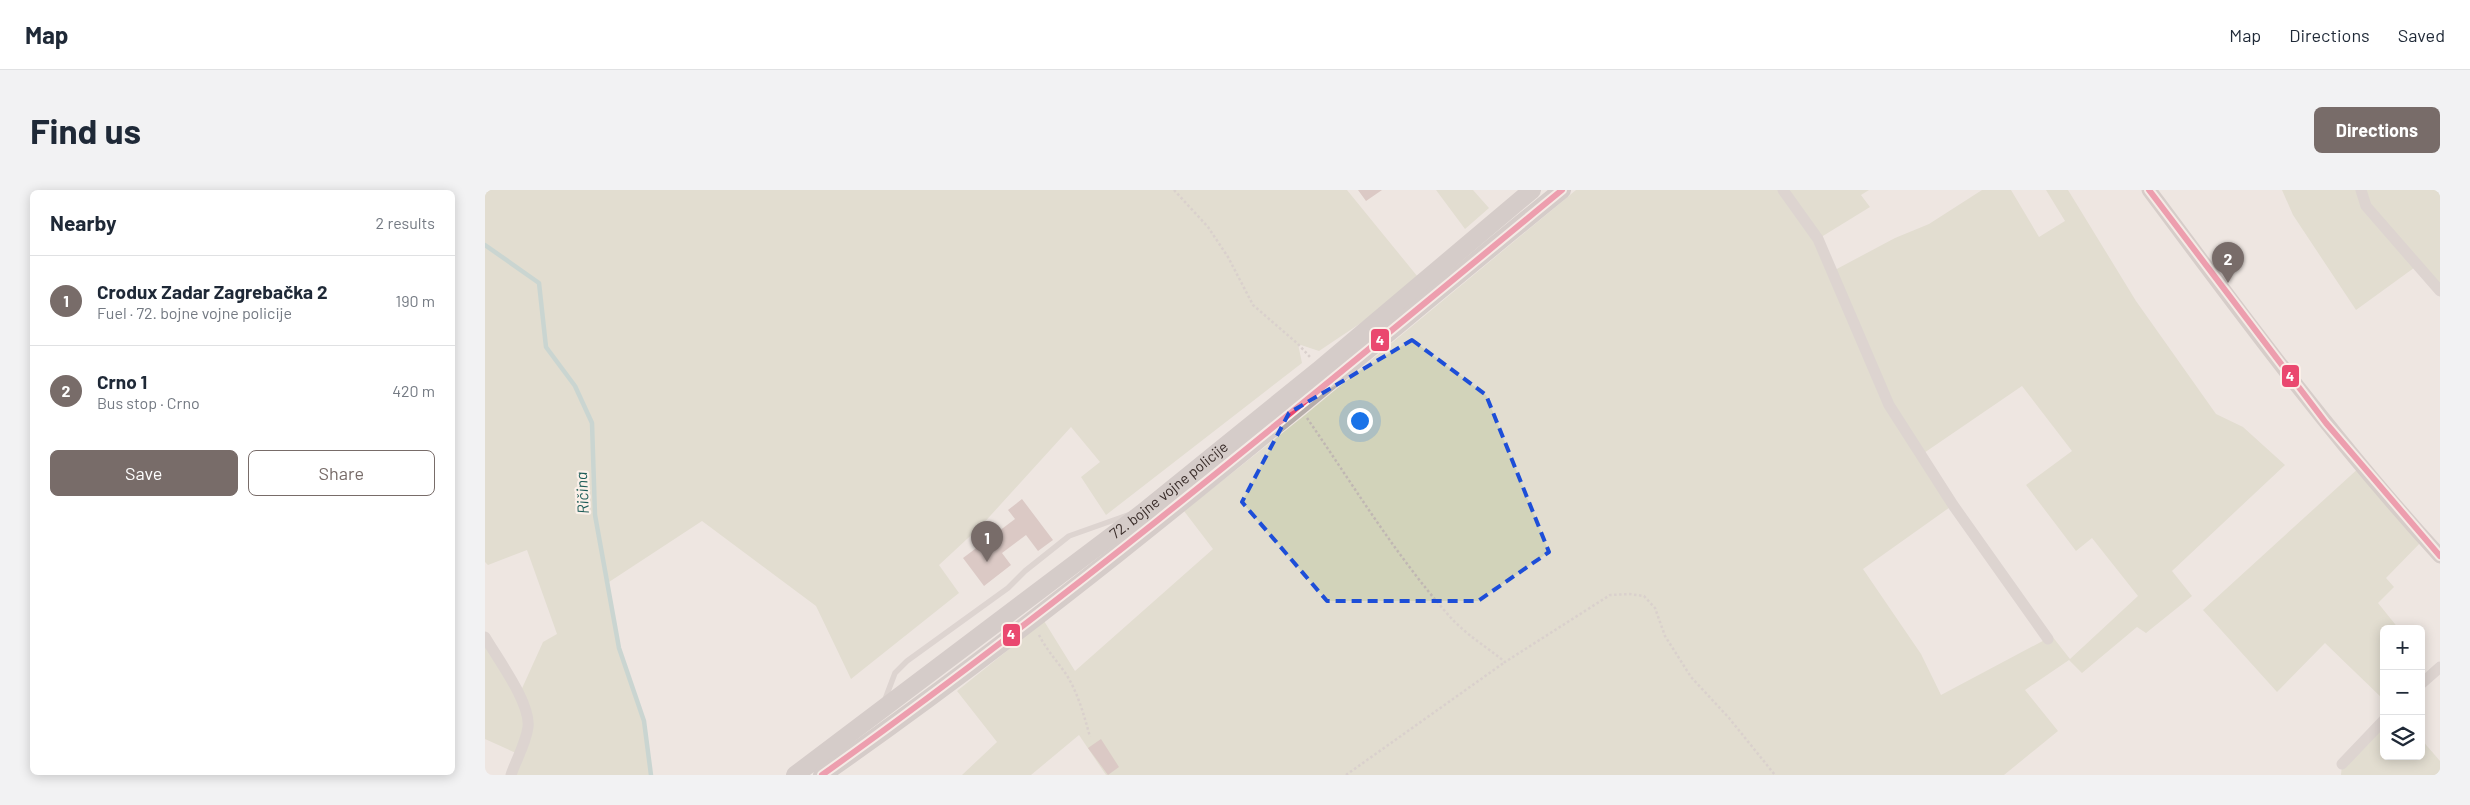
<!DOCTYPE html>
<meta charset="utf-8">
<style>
:root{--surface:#fff;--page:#f2f2f3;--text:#1f2937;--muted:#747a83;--line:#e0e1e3;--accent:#786c69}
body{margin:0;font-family:Barlow,sans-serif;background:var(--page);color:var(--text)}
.controls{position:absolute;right:15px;bottom:15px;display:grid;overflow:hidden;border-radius:8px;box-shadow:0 2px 12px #0003}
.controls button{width:45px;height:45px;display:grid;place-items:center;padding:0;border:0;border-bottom:1px solid var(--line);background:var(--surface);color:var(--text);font:25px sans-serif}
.you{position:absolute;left:874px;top:230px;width:18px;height:18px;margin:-12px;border:4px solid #fff;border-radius:50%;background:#1a73e8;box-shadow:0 0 0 8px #1a73e833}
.badge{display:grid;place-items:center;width:32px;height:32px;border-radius:50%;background:var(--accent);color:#fff;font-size:16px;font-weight:700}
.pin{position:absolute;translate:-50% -41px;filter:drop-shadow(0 1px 2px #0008)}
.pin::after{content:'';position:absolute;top:26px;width:18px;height:15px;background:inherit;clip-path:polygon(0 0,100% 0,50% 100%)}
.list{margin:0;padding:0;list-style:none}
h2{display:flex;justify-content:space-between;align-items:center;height:65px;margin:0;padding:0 20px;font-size:21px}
h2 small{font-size:16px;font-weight:400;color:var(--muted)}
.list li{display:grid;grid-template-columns:32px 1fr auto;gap:15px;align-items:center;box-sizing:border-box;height:90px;padding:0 20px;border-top:1px solid var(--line)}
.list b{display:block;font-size:19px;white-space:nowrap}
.list p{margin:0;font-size:16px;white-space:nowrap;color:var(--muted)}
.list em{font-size:16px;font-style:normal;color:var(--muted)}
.actions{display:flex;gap:10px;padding:15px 20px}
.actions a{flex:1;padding:11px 0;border:1px solid var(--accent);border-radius:8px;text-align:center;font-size:18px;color:var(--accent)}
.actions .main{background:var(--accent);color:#fff}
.icon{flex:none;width:28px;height:28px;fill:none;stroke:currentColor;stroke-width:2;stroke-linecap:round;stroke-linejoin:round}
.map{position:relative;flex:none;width:1955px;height:585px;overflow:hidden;border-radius:8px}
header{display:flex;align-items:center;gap:30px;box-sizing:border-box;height:70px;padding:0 25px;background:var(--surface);border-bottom:1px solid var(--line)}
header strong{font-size:24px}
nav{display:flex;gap:28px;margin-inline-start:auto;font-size:18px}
.intro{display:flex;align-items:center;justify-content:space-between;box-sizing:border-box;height:120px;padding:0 30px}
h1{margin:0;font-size:35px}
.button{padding:12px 22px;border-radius:8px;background:var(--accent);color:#fff;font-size:18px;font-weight:700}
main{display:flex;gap:30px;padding:0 30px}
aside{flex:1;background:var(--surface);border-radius:8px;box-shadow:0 2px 12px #0003}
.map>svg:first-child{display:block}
.green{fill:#d2d3ba;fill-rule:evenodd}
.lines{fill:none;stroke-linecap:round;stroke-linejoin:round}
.stream{stroke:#9dc2bd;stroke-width:4.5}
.building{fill:#c3a7a2}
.path{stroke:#c0b7b3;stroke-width:2.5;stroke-dasharray:2.5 2.5;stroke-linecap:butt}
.lane{stroke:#c7bfbb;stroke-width:5.5}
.street{stroke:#c7bfbb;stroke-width:11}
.secondary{stroke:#b8afab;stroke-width:15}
.primary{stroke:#b6adaa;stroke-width:18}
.bus-1-casing{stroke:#fbf0e9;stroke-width:10}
.bus-1{stroke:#ea486f;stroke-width:6}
.marked{fill:none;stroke:#1d4ed8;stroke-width:4;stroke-dasharray:10 6;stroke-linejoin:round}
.labels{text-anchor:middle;stroke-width:4.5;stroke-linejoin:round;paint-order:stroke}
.street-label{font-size:15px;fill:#382b28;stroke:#fbf0e9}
.water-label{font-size:16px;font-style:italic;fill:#1c5c58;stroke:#fbf0e9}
.line-badge{stroke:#fbf0e9;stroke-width:2}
.badge-label{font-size:14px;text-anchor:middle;font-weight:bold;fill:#fff}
</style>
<header>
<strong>Map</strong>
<nav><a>Map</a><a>Directions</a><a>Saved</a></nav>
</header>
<div class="intro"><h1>Find us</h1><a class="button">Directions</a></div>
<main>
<aside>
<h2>Nearby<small>2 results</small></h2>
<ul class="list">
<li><span class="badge">1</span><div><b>Crodux Zadar Zagrebačka 2</b><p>Fuel · 72. bojne vojne policije</p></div><em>190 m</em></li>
<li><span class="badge">2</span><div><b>Crno 1</b><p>Bus stop · Crno</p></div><em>420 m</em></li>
</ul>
<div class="actions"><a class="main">Save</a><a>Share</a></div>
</aside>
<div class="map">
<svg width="1955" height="585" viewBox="0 0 1955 585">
<rect width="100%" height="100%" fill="#eee6e1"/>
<path class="green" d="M 0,0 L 862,0 L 937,92 L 834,161 L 813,154 L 817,173 L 621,325 L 596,287 L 615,272 L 586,237 L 496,336 L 454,375 L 474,403 L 366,489 L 331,416 L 217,331 L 124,392 L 134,458 L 159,531 L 166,585 L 26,585 L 33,564 L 0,549 L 0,447 L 34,505 L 58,452 L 72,444 L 42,360 L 3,375 L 0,372 Z
M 951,0 L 988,0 L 1004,18 L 980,39 Z
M 1091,0 L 1384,0 L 1376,5 L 1385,17 L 1333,49 L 1348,81 L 1410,48 L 1444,34 L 1497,0 L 1526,0 L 1554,47 L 1580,31 L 1561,0 L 1583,0 L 1651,111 L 1731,224 L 1758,237 L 1800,275 L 1687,381 L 1707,406 L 1661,443 L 1652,437 L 1597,483 L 1584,470 L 1540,500 L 1573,541 L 1519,585 L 621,585 L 594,545 L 546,585 L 477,585 L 512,552 L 472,501 L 559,431 L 590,481 L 728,359 L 699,321 L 820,225 ZM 1537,196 L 1587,261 L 1541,295 L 1591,361 L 1607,348 L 1653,406 L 1585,469 L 1567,446 L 1456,505 L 1436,464 L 1378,379 L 1468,315 L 1436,265 Z
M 1797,0 L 1955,0 L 1955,101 L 1933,75 L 1871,120 L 1808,25 Z
M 1876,276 L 1939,349 L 1901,388 L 1909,397 L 1893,413 L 1914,439 L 1899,439 L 1899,510 L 1840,453 L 1792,502 L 1718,420 Z
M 1899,538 L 1899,566 L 1936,566 L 1936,549 L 1955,571 L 1955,585 L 1856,585 L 1857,574 Z"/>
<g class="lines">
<path class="stream" d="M 0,55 L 54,93 L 61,157 L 90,196 L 107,233 L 110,325 L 134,458 L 159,531 L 166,585"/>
</g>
<path class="building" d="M 873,0 L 897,0 L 881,11 Z
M 537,309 L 568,350 L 553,361 L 541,345 L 517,363 L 526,375 L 499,396 L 478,368 L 530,329 L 523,320 Z
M 616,549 L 634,577 L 623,585 L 603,558 Z"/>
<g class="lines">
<path class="path" d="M 689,0 L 723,37 L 743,67 L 768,115 L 813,154 L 825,167
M 822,228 C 869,296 912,368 967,429 C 983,446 1003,458 1020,472 L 1125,405 L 1144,404 L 1159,406 L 1170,418 L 1180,446 L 1206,487 L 1244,528 L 1290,585
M 554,445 C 561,459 572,471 581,484 C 593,503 599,525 605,547
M 861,585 L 1020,472"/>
<path class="lane" d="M 399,512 L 410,483 L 422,471 L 523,398 L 540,381 L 584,346 L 643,325"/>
<path class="street" d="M 1298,0 L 1333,49 L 1404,215 L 1468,315 L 1563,449
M 1876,0 L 1881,16 L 1955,101
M 0,447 C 12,468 46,513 43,537 C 41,553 31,570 26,585
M 1936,494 L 1955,477
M 1857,574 L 1899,530"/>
<path class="secondary" d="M 1664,0 C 1757,125 1850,251 1955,366"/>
<g class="primary">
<path id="s1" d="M 310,585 L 657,323 L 835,179 L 1047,0"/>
<path d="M 337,585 C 595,405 833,199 1077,0"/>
</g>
<defs>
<path id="bus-1" d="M 1664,0 L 1841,233 L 1955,366
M 337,585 C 593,402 834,200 1077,0"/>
</defs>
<use href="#bus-1" class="bus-1-casing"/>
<use href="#bus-1" class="bus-1"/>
</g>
<path d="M0 0H1955V585H0ZM 927,150 L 1001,205 L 1064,362 L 993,411 L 842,411 L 757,312 L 804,223 Z" fill="#eee6e1" fill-opacity=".55" fill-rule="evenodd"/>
<path class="marked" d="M 927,150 L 1001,205 L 1064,362 L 993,411 L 842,411 L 757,312 L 804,223 Z"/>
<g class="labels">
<g class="street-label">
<text dy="5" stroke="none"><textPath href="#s1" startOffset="470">72. bojne vojne policije</textPath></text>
</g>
<g class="water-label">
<text transform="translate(97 303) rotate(-93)" y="6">Ričina</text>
</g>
</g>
<g class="line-badge">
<rect x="885" y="138" width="20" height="24" rx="5" fill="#ea486f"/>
<rect x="1796" y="174" width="19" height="24" rx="5" fill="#ea486f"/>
<rect x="517" y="433" width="19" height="24" rx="5" fill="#ea486f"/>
</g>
<g class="badge-label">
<text x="895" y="155">4</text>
<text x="1805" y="191">4</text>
<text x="526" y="449">4</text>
</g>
</svg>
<div class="controls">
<button>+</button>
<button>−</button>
<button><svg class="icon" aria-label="layers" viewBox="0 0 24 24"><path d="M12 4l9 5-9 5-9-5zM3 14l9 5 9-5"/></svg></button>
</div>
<div class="you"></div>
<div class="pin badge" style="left:502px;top:372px">1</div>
<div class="pin badge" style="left:1743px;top:93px">2</div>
</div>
</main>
